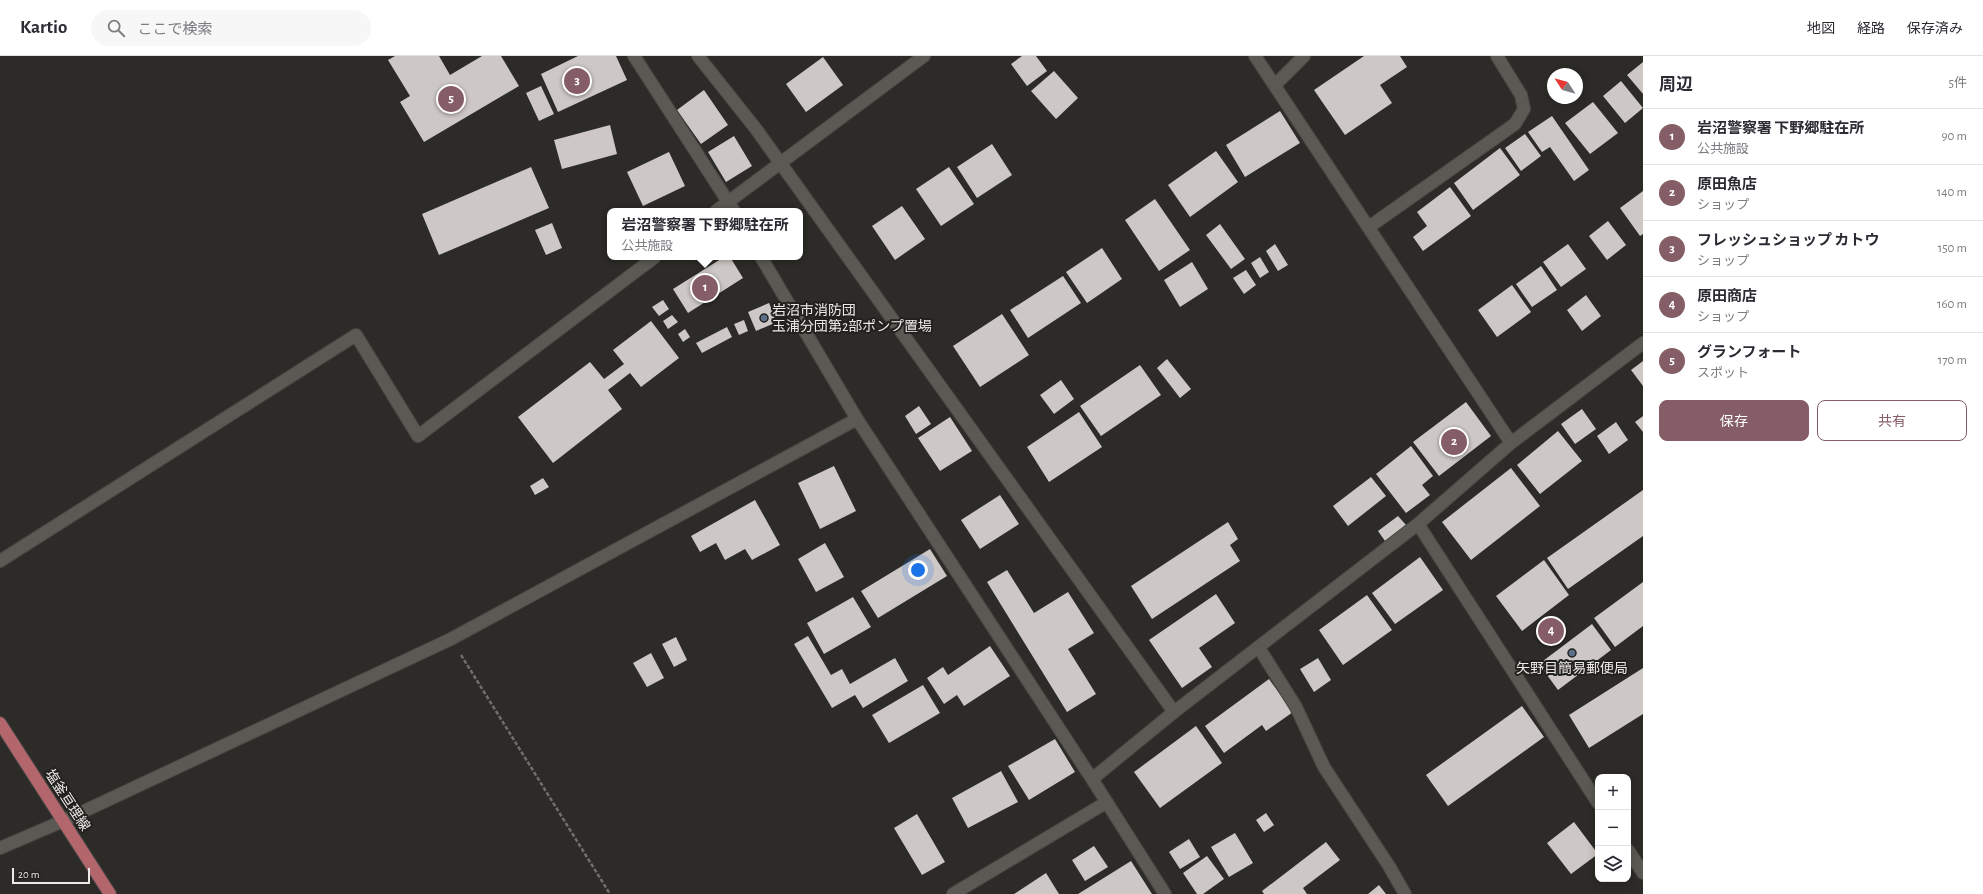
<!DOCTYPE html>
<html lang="ja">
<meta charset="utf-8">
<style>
:root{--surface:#fff;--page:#f7f7f7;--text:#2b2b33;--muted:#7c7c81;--line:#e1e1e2;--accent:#855d66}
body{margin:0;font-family:"Alegreya Sans","Noto Sans JP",sans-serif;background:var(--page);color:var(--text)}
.controls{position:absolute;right:12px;bottom:12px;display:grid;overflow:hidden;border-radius:8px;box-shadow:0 2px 10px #0003}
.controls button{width:36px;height:36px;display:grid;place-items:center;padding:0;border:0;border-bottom:1px solid var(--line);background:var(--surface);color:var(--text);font:20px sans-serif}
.compass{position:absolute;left:1547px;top:12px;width:36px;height:36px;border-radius:50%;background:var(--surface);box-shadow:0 2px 10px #0003;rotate:306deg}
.scale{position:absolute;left:12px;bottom:10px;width:78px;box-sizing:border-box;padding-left:4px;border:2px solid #eceae8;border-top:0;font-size:11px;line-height:14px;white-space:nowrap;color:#eceae8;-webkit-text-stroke:3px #23211d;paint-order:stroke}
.you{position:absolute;left:918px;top:514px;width:14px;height:14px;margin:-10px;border:3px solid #fff;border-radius:50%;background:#1a73e8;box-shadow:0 0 0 6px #1a73e833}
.badge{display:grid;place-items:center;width:26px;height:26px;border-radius:50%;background:var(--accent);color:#fff;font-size:13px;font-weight:700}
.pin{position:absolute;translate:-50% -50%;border:2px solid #fff;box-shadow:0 1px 4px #0006}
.popup{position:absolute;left:607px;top:152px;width:196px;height:52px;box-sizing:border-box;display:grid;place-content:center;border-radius:8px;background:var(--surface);filter:drop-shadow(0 1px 3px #0005);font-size:13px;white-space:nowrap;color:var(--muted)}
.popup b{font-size:15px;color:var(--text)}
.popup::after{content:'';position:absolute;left:50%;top:100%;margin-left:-8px;border:8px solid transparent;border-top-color:var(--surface)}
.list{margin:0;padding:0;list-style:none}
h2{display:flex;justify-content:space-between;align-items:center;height:52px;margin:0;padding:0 16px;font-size:17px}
h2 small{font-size:13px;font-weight:400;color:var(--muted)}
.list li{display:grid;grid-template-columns:26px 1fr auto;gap:12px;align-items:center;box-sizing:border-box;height:56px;padding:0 16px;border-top:1px solid var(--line)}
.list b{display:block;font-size:15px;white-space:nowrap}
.list p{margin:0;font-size:13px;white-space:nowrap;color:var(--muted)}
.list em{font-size:13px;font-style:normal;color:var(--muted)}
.actions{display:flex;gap:8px;padding:12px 16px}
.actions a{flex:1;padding:9px 0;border:1px solid var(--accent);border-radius:8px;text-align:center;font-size:14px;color:var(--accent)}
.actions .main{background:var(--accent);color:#fff}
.icon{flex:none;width:22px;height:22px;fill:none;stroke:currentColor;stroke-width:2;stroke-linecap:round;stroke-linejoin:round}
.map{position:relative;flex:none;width:1643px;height:838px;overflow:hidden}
header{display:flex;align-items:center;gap:24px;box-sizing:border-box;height:56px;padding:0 20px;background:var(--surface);border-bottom:1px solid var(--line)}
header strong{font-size:19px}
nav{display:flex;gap:22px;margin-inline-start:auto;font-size:14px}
.search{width:280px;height:36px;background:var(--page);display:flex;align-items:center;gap:10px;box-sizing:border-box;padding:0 14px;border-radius:22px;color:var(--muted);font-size:15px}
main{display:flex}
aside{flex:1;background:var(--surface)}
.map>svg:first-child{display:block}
.building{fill:#cdc7c5}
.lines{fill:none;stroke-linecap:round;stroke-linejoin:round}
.minor-casing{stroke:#494744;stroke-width:14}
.major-casing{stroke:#494744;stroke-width:14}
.path{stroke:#706f6b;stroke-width:2.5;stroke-dasharray:4 2;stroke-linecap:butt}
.minor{stroke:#5b5954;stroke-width:12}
.major{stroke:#b4666d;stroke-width:12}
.service-dot{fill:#5c6f8a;stroke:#23211d;stroke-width:1.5}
.labels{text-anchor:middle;stroke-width:4;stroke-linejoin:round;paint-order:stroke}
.poi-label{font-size:14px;fill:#eceae8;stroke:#23211d;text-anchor:start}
.street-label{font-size:14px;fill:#eceae8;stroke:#23211d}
</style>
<header>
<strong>Kartio</strong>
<div class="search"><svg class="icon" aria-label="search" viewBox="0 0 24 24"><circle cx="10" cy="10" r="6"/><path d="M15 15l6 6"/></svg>ここで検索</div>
<nav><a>地図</a><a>経路</a><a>保存済み</a></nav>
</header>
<main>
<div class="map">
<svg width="1643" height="838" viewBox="0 0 1643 838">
<rect width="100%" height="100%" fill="#2c2b27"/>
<path class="building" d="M 395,0 L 439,0 L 450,19 L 482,0 L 501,0 L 519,30 L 424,86 L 400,46 L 410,40 L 388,4 Z
M 578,0 L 616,0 L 627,24 L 558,56 L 541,18 Z
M 1022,0 L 1036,0 L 1047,15 L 1027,30 L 1011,8 Z
M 1364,0 L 1400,0 L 1407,11 L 1380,29 L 1392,47 L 1345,79 L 1314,34 Z
M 823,1 L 843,29 L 806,56 L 786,28 Z
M 1643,6 L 1643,38 L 1627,19 Z
M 1054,15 L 1078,42 L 1056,63 L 1031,35 Z
M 1621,25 L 1643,52 L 1625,67 L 1603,40 Z
M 541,30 L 554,58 L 539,65 L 526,37 Z
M 704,34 L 728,69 L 701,88 L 677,54 Z
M 1593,46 L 1618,77 L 1590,98 L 1565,67 Z
M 1280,55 L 1300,87 L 1245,121 L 1226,89 Z
M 1552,60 L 1589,114 L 1574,125 L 1550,91 L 1542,96 L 1528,76 Z
M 610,69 L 617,98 L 562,113 L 554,84 Z
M 1525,78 L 1541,100 L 1521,115 L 1505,92 Z
M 734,80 L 752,110 L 726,126 L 708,96 Z
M 992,88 L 1012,119 L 977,142 L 957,111 Z
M 1500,92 L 1520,119 L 1473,154 L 1454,127 Z
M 1216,95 L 1238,126 L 1190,161 L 1168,129 Z
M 669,96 L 685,130 L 643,150 L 627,116 Z
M 531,111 L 549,152 L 439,199 L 422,158 Z
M 949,111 L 974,148 L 941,170 L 916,133 Z
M 1450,131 L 1471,160 L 1423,195 L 1413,181 L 1427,170 L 1417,156 Z
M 1643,135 L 1643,178 L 1640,180 L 1620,152 Z
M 1155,143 L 1190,194 L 1159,215 L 1125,164 Z
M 902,150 L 925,183 L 895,204 L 872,170 Z
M 1608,165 L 1626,189 L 1607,204 L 1589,180 Z
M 552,167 L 562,192 L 546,199 L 535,174 Z
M 1220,168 L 1245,203 L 1231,213 L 1206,179 Z
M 1275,188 L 1288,209 L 1278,215 L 1266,195 Z
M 1568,188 L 1586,213 L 1561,231 L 1543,206 Z
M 1102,192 L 1122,223 L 1087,247 L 1066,216 Z
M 724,201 L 730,201 L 743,222 L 688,257 L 673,233 Z
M 1260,201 L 1269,216 L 1260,222 L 1251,207 Z
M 1192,206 L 1208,233 L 1180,251 L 1164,224 Z
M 1541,210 L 1557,234 L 1532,251 L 1516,228 Z
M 1246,214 L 1256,229 L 1244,238 L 1233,222 Z
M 1063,220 L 1081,247 L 1028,282 L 1010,254 Z
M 1512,229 L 1531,256 L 1497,281 L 1478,254 Z
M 1586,239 L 1601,260 L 1582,275 L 1567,254 Z
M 663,244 L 669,253 L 659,260 L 652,251 Z
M 769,247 L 777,266 L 756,275 L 748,256 Z
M 1002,258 L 1029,299 L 980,331 L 953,290 Z
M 672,259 L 678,266 L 668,273 L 663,265 Z
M 744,264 L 748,275 L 739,279 L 734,268 Z
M 651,265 L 679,302 L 641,331 L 630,317 L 608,334 L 622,353 L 553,407 L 518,361 L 590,306 L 604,323 L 624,308 L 613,294 Z
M 727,271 L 732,281 L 702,297 L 696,287 Z
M 685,273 L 690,281 L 683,286 L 678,278 Z
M 1167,303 L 1191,333 L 1180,342 L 1157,312 Z
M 1643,305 L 1643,330 L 1631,314 Z
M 1140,309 L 1161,339 L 1101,380 L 1080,350 Z
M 1061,324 L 1074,343 L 1054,358 L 1040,339 Z
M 1466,346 L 1491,380 L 1439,420 L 1413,386 Z
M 919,350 L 931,368 L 916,378 L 905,360 Z
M 1582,353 L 1596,373 L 1575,388 L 1561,368 Z
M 1079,356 L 1102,391 L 1049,426 L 1027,391 Z
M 1643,360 L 1643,376 L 1635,366 Z
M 950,361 L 972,395 L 940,415 L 918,382 Z
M 1616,366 L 1628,384 L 1609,398 L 1597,380 Z
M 1558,375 L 1582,405 L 1540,438 L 1517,409 Z
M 1411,390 L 1433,420 L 1422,429 L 1430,439 L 1406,457 L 1376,418 Z
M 834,410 L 856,455 L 820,473 L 798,427 Z
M 1511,412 L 1540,450 L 1471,504 L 1442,466 Z
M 1371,421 L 1386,440 L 1348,470 L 1333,450 Z
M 543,422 L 549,431 L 535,439 L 530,430 Z
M 1643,434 L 1643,480 L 1568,533 L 1547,502 Z
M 1000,439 L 1019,468 L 980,493 L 961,464 Z
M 755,444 L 780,489 L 752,504 L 745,493 L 725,504 L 716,487 L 700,496 L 691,480 Z
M 1398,460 L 1406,469 L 1385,485 L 1378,475 Z
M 1228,466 L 1238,483 L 1230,489 L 1240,505 L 1152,563 L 1131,530 Z
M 825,487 L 844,521 L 816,536 L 798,503 Z
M 930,493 L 947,520 L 878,562 L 861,535 Z
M 1420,501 L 1443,534 L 1395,568 L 1372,537 Z
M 1544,504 L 1569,539 L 1522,575 L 1496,540 Z
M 1007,514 L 1034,557 L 1068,536 L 1094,577 L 1068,593 L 1096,638 L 1067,656 L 987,526 Z
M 1643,526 L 1643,570 L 1615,591 L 1594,562 Z
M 1216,538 L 1235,567 L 1199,592 L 1212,611 L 1182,632 L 1149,584 Z
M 1367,539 L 1392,574 L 1343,609 L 1319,574 Z
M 853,541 L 871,571 L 824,598 L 807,567 Z
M 1592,568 L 1611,594 L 1558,634 L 1539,608 Z
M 808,580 L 831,619 L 842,613 L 850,628 L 895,602 L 908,625 L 863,652 L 855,639 L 832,652 L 794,588 Z
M 676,581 L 687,604 L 674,611 L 662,588 Z
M 990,590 L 1010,620 L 964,650 L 957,639 L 944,648 L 927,622 L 943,611 L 948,619 Z
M 651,597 L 664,622 L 647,631 L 633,607 Z
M 1318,602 L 1331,624 L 1314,636 L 1300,613 Z
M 1643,612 L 1643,658 L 1589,692 L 1569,659 Z
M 1269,623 L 1293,656 L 1266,675 L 1262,669 L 1224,697 L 1205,670 Z
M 923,629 L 940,657 L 889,687 L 872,659 Z
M 1522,650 L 1544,681 L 1448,750 L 1426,719 Z
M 1196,670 L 1222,707 L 1160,752 L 1134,716 Z
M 1055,683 L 1075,716 L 1029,744 L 1008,710 Z
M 1001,715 L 1018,746 L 968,772 L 952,742 Z
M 1266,757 L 1274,769 L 1264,776 L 1256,764 Z
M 917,758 L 945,806 L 922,819 L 894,772 Z
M 1574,766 L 1598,798 L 1571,818 L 1547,787 Z
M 1235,777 L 1253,807 L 1229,821 L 1211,791 Z
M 1189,783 L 1200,801 L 1180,813 L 1169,796 Z
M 1326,786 L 1340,804 L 1303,832 L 1307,838 L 1264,838 L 1262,835 Z
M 1094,790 L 1108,811 L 1085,825 L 1072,804 Z
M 1207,800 L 1224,823 L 1203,838 L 1197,838 L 1183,817 Z
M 1131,805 L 1152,838 L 1078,838 Z
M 1046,817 L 1059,838 L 1014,838 Z
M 1379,829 L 1386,838 L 1368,838 Z"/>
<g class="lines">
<defs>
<path id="minor" d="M 634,0 L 734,155
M 698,0 L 756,73 L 1174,656
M 1255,0 L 1511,387
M 1275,29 L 1304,0
M 716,155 L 924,0
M 1369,171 L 1515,68 L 1524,53 L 1521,39 L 1497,0
M 761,201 L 857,363 L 1092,723 L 1165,838
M 1418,468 L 1598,747
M 0,505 L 356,279 L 418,380 L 655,201
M 1259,592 L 1296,651 L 1324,711 L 1389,810 L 1405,838
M 1092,723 L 1174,656 L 1418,468 L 1511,387 L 1643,287
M 0,792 L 63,765 L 451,583 L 857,363
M 1628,794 L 1643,817
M 953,838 L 1107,746"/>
<path id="major" d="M 0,667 L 110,838"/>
</defs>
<use href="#minor" class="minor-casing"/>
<use href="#major" class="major-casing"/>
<path class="path" d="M 461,599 L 610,838"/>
<use href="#minor" class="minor"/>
<use href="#major" class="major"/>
</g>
<g class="service-dot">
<circle cx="764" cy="262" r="4"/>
<circle cx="1572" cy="597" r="4"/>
</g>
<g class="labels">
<g class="poi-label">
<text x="772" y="259">岩沼市消防団<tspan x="772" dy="16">玉浦分団第2部ポンプ置場</tspan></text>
<text x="1572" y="617" text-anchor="middle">矢野目簡易郵便局</text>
</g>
<g class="street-label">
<text transform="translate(68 744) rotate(57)" y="5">塩釜亘理線</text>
</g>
</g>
</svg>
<div class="controls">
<button>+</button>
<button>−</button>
<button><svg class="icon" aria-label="layers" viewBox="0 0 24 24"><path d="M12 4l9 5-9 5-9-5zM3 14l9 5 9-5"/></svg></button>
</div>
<svg class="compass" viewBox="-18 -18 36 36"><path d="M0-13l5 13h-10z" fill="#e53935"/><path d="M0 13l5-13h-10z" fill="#7c7c81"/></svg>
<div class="scale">20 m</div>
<div class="you"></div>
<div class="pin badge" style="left:705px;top:232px">1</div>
<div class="popup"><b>岩沼警察署 下野郷駐在所</b>公共施設</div>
<div class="pin badge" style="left:1454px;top:386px">2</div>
<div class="pin badge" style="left:577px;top:25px">3</div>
<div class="pin badge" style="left:1551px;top:575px">4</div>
<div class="pin badge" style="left:451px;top:43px">5</div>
</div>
<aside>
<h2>周辺<small>5件</small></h2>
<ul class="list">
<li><span class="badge">1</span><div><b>岩沼警察署 下野郷駐在所</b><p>公共施設</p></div><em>90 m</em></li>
<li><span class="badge">2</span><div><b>原田魚店</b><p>ショップ</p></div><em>140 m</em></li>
<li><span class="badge">3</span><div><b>フレッシュショップ カトウ</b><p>ショップ</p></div><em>150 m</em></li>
<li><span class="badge">4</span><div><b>原田商店</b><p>ショップ</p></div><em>160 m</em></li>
<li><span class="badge">5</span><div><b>グランフォート</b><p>スポット</p></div><em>170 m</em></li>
</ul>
<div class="actions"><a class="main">保存</a><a>共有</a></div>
</aside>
</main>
